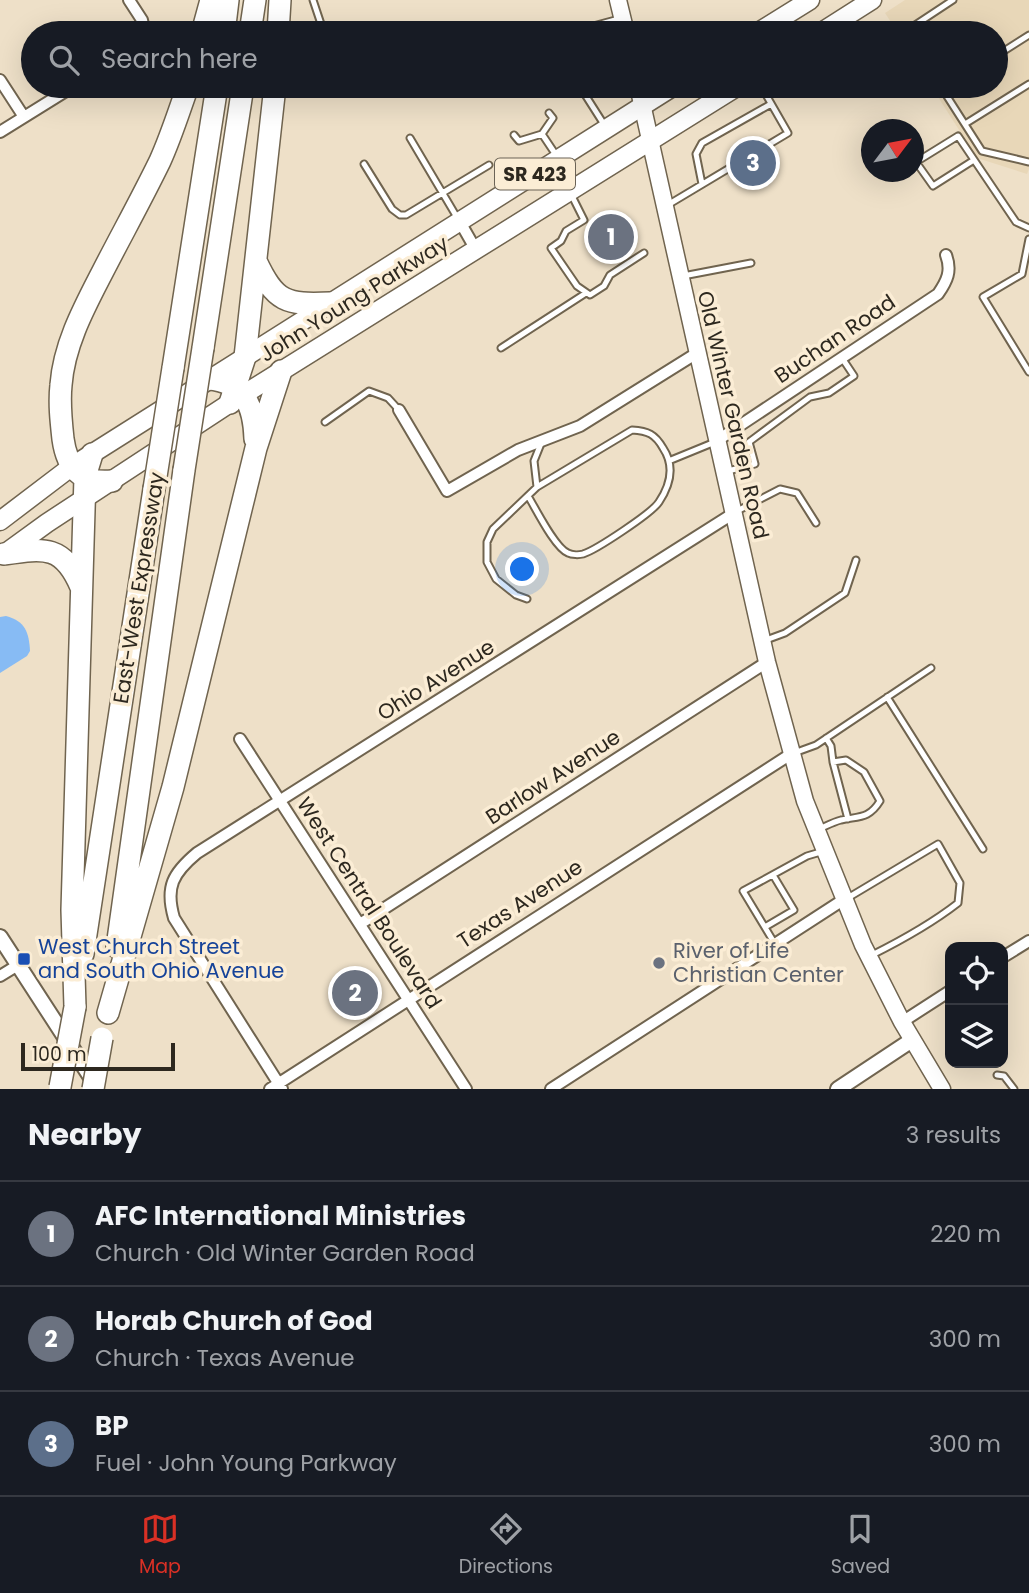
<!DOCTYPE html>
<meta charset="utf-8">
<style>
:root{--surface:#171b24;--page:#20242c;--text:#f1f3f6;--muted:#9ea1a6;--line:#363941;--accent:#d93025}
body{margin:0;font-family:Poppins,sans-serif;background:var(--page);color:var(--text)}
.controls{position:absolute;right:21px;bottom:21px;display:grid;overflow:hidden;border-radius:14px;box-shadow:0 7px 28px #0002}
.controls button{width:63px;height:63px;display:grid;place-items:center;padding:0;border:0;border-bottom:2px solid var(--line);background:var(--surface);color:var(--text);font:35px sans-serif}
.compass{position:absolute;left:861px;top:119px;width:63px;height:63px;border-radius:50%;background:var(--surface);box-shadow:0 7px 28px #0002;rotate:58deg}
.scale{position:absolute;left:21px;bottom:18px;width:154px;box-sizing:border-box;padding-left:7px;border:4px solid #2d281f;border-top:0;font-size:19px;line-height:24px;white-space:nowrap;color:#2d281f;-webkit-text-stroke:5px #fbedd5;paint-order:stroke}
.you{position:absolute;left:523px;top:570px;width:24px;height:24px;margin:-18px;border:5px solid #fff;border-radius:50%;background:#1a73e8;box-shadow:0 0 0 10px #1a73e833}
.badge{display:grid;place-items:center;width:46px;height:46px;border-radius:50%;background:var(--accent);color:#fff;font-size:23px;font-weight:700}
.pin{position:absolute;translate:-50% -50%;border:4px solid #fff;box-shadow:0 2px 7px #0006}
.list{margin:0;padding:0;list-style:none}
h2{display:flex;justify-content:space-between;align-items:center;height:91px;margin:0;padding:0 28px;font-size:30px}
h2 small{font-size:23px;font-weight:400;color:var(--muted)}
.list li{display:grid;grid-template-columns:46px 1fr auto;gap:21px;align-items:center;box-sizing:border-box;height:105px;padding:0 28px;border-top:2px solid var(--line)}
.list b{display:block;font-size:26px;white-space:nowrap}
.list p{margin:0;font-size:23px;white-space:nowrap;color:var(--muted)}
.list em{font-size:23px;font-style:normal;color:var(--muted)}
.icon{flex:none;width:38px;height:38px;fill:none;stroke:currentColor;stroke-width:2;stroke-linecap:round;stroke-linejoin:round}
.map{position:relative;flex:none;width:1029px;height:1089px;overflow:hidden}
.search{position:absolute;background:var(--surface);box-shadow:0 7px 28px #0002;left:21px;right:21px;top:21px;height:77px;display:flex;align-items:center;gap:18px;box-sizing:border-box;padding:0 24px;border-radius:38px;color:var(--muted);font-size:26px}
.sheet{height:406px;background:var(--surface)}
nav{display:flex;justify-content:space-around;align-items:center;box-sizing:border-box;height:98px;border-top:2px solid var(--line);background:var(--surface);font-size:19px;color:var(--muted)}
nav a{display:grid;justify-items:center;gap:4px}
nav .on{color:var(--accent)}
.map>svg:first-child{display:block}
.built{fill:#e8d7b8}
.water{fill:#87bbf4}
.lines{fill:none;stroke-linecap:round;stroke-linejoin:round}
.service-casing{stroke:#70644f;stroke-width:9}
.minor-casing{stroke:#70644f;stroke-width:14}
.tertiary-casing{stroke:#70644f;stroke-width:18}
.secondary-casing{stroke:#70644f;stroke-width:19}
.primary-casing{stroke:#70644f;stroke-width:21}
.motorway-casing{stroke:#70644f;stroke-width:24}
.service{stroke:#fff;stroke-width:5}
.minor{stroke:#fff;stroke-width:10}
.tertiary{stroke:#fff;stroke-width:14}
.secondary{stroke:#fff;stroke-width:16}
.primary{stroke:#fff;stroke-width:18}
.motorway{stroke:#fff;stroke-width:21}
.motorway-bridge-casing{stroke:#70644f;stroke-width:24;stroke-linecap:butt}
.motorway-bridge{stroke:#fff;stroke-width:21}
.transit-dot{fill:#1a4fb4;stroke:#fbedd5;stroke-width:2.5}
.worship-dot{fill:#6b7280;stroke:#fbedd5;stroke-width:2.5}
.labels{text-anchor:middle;stroke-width:7;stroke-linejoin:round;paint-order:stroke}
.shield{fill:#fbedd5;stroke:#6b6356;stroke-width:2}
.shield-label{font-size:19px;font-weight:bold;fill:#2d281f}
.street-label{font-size:21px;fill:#2d281f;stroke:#fbedd5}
.transit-label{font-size:21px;fill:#164399;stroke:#fbedd5;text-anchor:start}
.worship-label{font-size:21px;fill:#5b616d;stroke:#fbedd5;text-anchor:start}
</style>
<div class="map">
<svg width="1029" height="1089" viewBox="0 0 1029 1089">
<rect width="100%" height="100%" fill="#eee0c8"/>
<path class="built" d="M 905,0 L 1029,0 L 1029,169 L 1027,174 L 977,158 L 931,86 L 996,86 L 996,33 L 898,33 L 885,13 Z"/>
<path class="water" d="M 6,616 C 25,621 29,632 30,651 L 27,656 L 0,673 L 0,617 Z"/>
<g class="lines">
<defs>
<path id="service" d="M 313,0 L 324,33
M 906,31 L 953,0
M 571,32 L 619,19
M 996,56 L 1029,35
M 596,86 L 584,93 L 605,126
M 949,86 L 943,90 L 982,151 L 1029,162
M 965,124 L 1029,84
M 542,134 L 558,158
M 514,135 L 519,141 L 542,134 L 553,118 L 549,113
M 410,138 L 458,219
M 974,160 L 933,186 L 916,162 L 958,136 L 1016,222 L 1029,228
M 364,164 L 392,209 L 400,215 L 406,215 L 489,165
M 702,184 L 696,154 L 702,143 L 771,104
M 571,194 L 584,220 L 566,231 L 561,241 L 551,248 L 577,286 L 590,295 L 604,286 L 610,275 L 644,253
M 666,206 L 788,133 L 761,86
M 1029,239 L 1022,274 L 983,297 L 1029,372
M 683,276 L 751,263
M 501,348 L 586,293
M 325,422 L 369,391 L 388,398 L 399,410
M 671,460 L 715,442
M 728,471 L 755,464 L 749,442 L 810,397 L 829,393 L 854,376 L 842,358
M 537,487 L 534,461 L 542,441
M 737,511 L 780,489 L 797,493 L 816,523
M 527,599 L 516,595 L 496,579 L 487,562 L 487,542 L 493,529 L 537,487 L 632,430 C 648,431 655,434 663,448 C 675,466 671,484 659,502 C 652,513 596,550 583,554 C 579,555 572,555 568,553 C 555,548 536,509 528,496
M 766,640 L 785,633 L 845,593 L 856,560
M 887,697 L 983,849
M 826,738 L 831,746 L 833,762
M 794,753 L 816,745 L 931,668
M 819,829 C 826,826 833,822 841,820 C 859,816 869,819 880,801 L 864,772 L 846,760 L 833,762 L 848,819
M 846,899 L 938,844 L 960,883 L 958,903 C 931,924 902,940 872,955
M 765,927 L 794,910 L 773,875
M 775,944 L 743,891 L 807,856 L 824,851
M 997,1075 L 1004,1076 L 1014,1089"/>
<path id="minor" d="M 129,0 L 142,20 L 145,33
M 0,80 L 24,117
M 0,132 L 74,86
M 460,222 L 476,250
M 399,410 L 447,491 L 518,450 L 580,426 L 697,353
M 718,440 L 938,294 C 947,281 952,271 946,255
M 240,739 L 466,1089
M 360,924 L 767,662
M 1003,957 L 1029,941
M 0,976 L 18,965
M 902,1022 L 950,991
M 270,1089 L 791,754
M 282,1089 L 174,918 C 165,887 173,873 197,853 L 734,513
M 551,1089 L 843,900"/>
<path id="tertiary" d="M 0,937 L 96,1085
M 838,1089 L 912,1040"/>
<path id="secondary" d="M 618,0 L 626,33
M 638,86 L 767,662 L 805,801 L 863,945 L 902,1022 L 942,1089"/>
<path id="primary" d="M 757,33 L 810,0
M 820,33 L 872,0
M 0,521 L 71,467 L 674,86
M 3,555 L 47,523 L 230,403 L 738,86"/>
<path id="motorway" d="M 202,33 L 211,0
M 224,33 L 228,0
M 250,33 L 255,0
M 278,33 L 280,0
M 256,261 C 275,302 286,305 330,303
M 203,348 L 243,86
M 173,368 L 217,86
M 209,379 C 245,382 254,407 255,439
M 230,403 L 245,357 L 275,86
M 112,481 C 81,484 67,468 63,439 C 61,421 59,403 61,385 C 64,344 85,306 103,271 C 122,234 142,198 160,161 C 171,137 179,111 188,86
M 4,554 C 45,548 63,545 81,587
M 117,947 L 184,470
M 83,954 L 154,489
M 75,1007 L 72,910 L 85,477 L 92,454
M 108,1013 L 173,787 L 256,448 L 281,371"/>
</defs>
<use href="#service" class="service-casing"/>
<use href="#minor" class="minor-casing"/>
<use href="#tertiary" class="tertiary-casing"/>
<use href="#secondary" class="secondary-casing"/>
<use href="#primary" class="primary-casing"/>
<use href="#motorway" class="motorway-casing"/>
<use href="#service" class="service"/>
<use href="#minor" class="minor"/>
<use href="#tertiary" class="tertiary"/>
<use href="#secondary" class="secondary"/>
<use href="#primary" class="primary"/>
<use href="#motorway" class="motorway"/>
<defs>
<path id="motorway-bridge" d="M 184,470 L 203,348
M 154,489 L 173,368
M 60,1087 L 75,1007
M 93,1089 L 102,1038"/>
</defs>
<use href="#motorway-bridge" class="motorway-bridge-casing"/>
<use href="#motorway-bridge" class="motorway-bridge"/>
</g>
<rect class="transit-dot" x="17" y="952" width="14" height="14" rx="3.5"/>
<circle class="worship-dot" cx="659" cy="963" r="7"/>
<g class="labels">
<rect class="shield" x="495" y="158.5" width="80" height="31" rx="5"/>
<g class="shield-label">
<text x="535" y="181">SR 423</text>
</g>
<g class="street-label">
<text transform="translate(354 299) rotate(-32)" y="7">John Young Parkway</text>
<text transform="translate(835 339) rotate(-34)" y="7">Buchan Road</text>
<text transform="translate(733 415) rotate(77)" y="7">Old Winter Garden Road</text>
<text transform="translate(139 588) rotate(-81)" y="7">East-West Expressway</text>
<text transform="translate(436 680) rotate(-32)" y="7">Ohio Avenue</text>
<text transform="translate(553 777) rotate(-33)" y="7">Barlow Avenue</text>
<text transform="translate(369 903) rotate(57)" y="7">West Central Boulevard</text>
<text transform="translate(520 904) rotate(-33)" y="7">Texas Avenue</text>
</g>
<g class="transit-label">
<text x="38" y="954">West Church Street<tspan x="38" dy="24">and South Ohio Avenue</tspan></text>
</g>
<g class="worship-label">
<text x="673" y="958">River of Life<tspan x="673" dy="24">Christian Center</tspan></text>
</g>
</g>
</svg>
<div class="controls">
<button><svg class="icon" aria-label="locate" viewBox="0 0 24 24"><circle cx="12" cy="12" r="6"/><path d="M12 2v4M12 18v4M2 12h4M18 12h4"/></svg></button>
<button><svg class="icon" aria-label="layers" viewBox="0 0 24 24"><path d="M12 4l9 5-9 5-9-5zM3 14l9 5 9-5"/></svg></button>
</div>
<svg class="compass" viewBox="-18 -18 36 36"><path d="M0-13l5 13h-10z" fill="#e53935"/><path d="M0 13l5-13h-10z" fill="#9ea1a6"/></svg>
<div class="scale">100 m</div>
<div class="you"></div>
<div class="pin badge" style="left:611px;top:237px;background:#6b7280">1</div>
<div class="pin badge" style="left:355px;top:993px;background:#6b7280">2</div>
<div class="pin badge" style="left:753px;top:163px;background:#5c6f8a">3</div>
<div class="search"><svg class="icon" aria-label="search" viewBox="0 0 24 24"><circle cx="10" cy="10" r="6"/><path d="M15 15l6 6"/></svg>Search here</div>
</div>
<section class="sheet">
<h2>Nearby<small>3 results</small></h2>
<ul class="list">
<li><span class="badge" style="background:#6b7280">1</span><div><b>AFC International Ministries</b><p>Church · Old Winter Garden Road</p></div><em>220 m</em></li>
<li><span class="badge" style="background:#6b7280">2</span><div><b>Horab Church of God</b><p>Church · Texas Avenue</p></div><em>300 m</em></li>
<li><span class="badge" style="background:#5c6f8a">3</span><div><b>BP</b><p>Fuel · John Young Parkway</p></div><em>300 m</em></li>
</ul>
</section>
<nav>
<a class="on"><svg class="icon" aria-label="map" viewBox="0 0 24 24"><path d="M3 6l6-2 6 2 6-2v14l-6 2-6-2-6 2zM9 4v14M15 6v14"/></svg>Map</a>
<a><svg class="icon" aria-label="directions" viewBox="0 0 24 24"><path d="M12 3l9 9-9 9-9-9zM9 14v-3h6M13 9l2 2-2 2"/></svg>Directions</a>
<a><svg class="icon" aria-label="saved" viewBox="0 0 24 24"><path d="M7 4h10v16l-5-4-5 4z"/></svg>Saved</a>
</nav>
